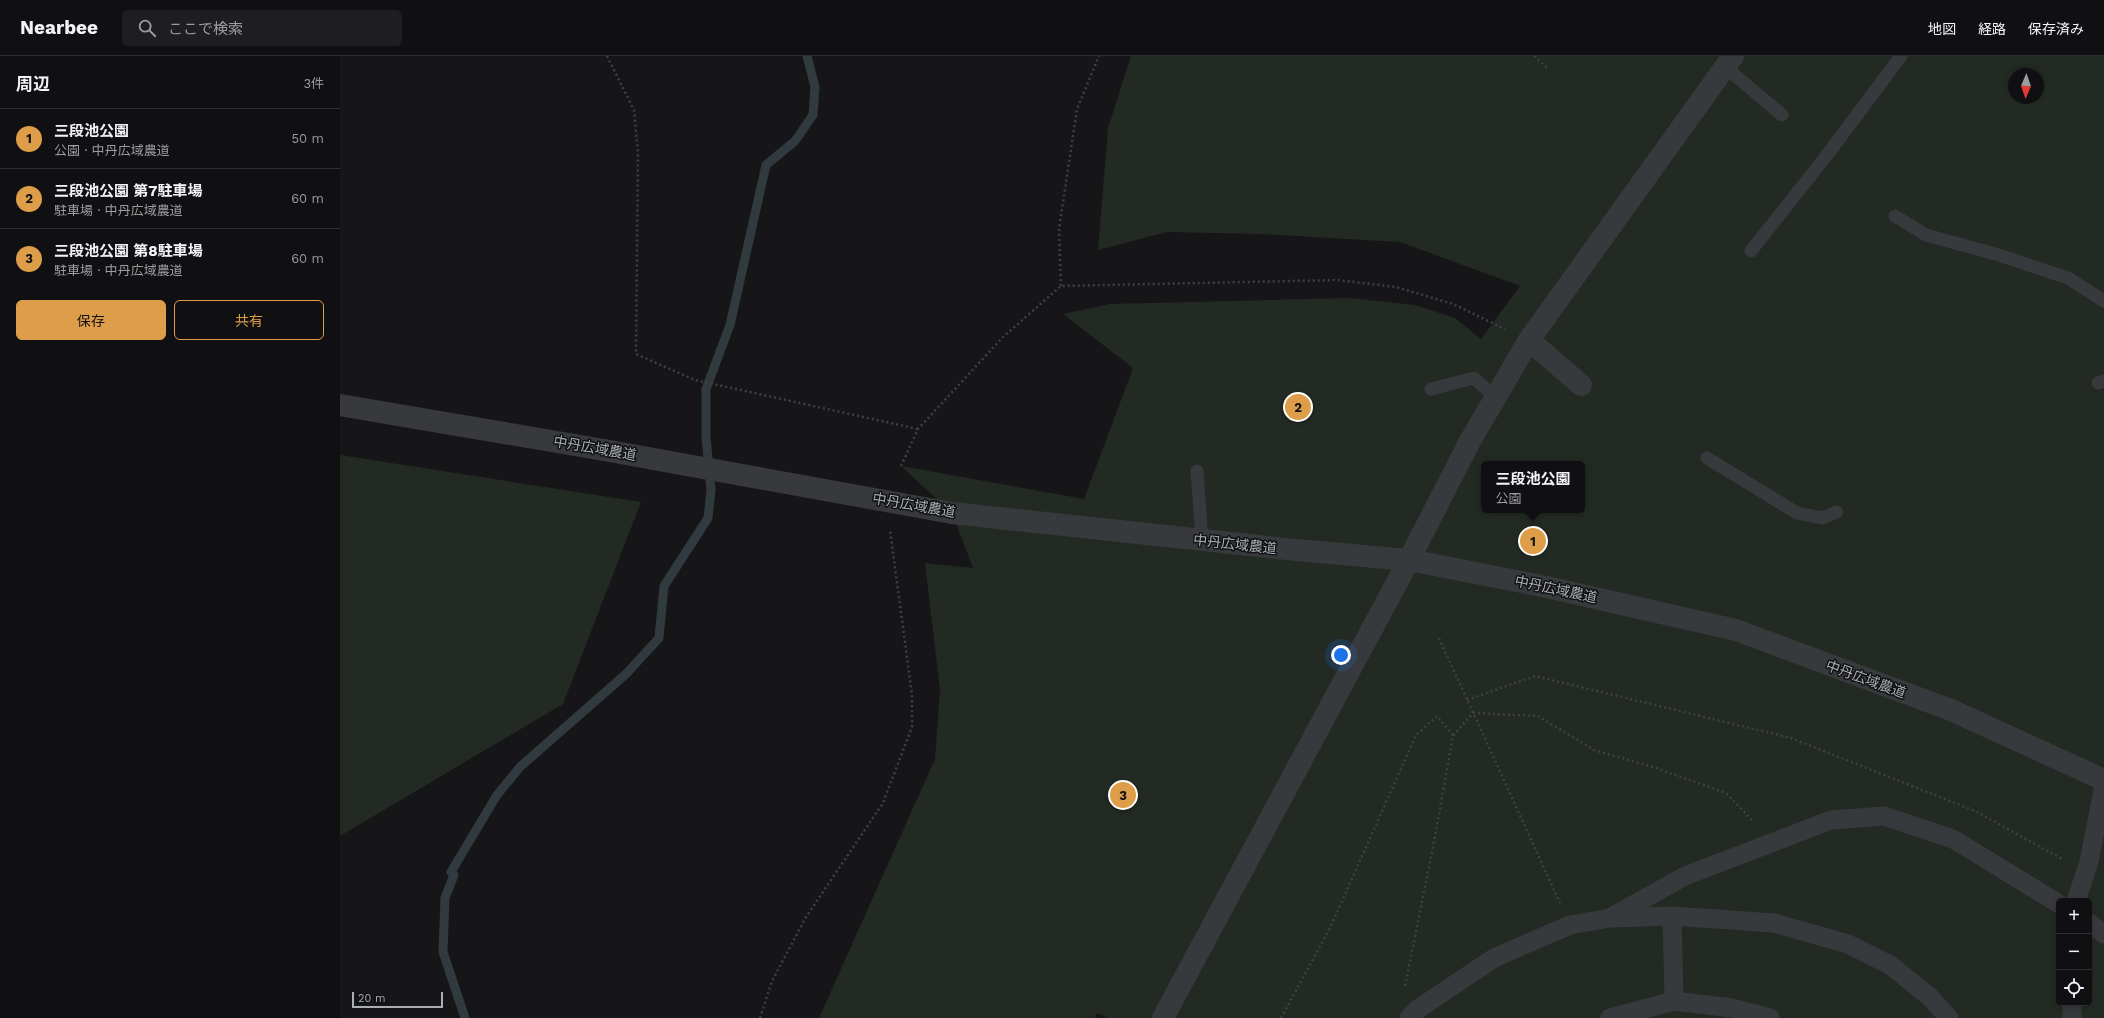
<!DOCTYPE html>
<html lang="ja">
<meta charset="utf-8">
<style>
:root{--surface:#101012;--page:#1e1e20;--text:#f1f3f6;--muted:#9c9d9f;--line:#303032;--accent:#dd9d49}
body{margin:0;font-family:"Work Sans","Noto Sans JP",sans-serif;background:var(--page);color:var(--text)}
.controls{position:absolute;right:12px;bottom:12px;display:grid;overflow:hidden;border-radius:6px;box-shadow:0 2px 6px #0003}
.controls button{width:36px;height:36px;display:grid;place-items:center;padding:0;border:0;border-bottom:1px solid var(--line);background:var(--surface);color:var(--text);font:20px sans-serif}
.compass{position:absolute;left:1668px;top:12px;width:36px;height:36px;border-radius:50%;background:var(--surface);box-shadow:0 2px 6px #0003;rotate:182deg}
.scale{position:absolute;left:12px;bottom:10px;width:91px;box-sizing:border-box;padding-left:4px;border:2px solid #aaafb6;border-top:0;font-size:11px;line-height:14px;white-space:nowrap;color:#aaafb6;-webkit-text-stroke:3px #111113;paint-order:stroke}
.you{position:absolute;left:1001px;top:599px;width:14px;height:14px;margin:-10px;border:3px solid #fff;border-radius:50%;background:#1a73e8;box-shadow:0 0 0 6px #1a73e833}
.badge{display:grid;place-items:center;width:26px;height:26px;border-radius:50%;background:var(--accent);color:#111;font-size:13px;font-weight:700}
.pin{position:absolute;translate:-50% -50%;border:2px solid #fff;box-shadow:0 1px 4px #0006}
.popup{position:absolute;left:1141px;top:405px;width:104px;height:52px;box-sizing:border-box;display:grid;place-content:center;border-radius:6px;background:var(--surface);filter:drop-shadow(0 1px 3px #0005);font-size:13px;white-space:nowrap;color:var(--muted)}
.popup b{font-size:15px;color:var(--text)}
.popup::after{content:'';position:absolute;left:50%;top:100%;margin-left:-8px;border:8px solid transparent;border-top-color:var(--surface)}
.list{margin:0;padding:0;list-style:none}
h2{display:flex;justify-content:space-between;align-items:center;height:52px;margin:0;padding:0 16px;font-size:17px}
h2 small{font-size:13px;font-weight:400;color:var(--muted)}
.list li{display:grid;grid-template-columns:26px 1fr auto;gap:12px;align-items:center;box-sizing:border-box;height:60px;padding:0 16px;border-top:1px solid var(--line)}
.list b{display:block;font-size:15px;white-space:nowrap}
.list p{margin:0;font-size:13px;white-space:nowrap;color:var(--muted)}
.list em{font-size:13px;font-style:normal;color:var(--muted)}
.actions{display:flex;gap:8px;padding:12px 16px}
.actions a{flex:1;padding:9px 0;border:1px solid var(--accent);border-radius:6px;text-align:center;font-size:14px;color:var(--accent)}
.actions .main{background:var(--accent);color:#111}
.icon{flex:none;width:22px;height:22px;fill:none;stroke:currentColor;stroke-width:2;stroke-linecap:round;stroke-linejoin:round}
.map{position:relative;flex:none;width:1764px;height:962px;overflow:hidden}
header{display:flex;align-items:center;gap:24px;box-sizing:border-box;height:56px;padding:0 20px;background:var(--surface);border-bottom:1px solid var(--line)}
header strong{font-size:19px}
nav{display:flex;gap:22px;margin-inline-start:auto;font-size:14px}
.search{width:280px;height:36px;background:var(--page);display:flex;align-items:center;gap:10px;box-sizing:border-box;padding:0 14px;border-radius:6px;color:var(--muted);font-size:15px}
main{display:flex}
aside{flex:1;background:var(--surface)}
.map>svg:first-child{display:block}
.green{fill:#232a23;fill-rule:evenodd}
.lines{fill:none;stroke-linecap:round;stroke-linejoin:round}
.stream{stroke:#313a3f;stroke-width:9}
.path{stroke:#3e4043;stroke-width:2.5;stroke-dasharray:2 3;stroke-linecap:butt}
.service{stroke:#38393c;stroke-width:13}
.pedestrian{stroke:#38393c;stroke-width:19}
.minor{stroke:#38393c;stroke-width:22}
.tertiary{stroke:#38393c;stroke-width:22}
.tertiary-bridge{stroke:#38393c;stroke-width:22}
.labels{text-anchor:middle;stroke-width:3;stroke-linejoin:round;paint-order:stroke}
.street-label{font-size:14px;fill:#aaafb6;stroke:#111113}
</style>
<header>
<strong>Nearbee</strong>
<div class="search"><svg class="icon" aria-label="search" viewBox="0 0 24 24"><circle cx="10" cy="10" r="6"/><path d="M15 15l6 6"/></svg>ここで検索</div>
<nav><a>地図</a><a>経路</a><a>保存済み</a></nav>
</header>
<main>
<aside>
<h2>周辺<small>3件</small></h2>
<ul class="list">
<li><span class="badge">1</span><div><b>三段池公園</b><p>公園 · 中丹広域農道</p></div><em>50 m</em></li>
<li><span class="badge">2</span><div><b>三段池公園 第7駐車場</b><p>駐車場 · 中丹広域農道</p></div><em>60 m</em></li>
<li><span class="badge">3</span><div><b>三段池公園 第8駐車場</b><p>駐車場 · 中丹広域農道</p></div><em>60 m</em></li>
</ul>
<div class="actions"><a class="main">保存</a><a>共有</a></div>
</aside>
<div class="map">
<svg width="1764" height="962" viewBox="0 0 1764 962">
<rect width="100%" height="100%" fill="#161618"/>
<path class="green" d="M 791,0 L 1764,0 L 1764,962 L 768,962 L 757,957 L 755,962 L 479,962 L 595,703 L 600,634 L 585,507 L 633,512 L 612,457 L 561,410 L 744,443 L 793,312 L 723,258 L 770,248 L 1008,242 L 1075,249 L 1115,262 L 1141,283 L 1180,230 L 1060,186 L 921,178 L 827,176 L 758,194 L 768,72 ZM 1674,18 L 1698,18 L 1698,42 L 1674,42 ZM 1144,408 L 1242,408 L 1242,454 L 1144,454 ZM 1719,845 L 1749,845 L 1749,947 L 1719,947 Z
M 0,399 L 301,446 L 223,648 L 0,780 Z"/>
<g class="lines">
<path class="stream" d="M 125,962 L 103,896 L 105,842 L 114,819 L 111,816 L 157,739 L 180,711 L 286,618 L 319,582 L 324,530 L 368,462 L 371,434 L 366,381 L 366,333 L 390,269 L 426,109 L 455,85 L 473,59 L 475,31 L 467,0"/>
<path class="path" d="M 267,0 L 294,54 L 298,97 L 296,298 L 355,324 L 578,373
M 1194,0 L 1207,12
M 721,230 L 719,173 L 737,53 L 759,0
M 561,410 L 578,373 L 663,281 L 721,230 L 997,224 L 1056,231 L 1113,248 L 1165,273
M 1099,582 L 1220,847
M 1127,644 L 1195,620 L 1451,682 L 1635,755 L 1722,803
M 1065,930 L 1093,791 L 1113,680 L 1133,657 L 1198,660 L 1254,694 L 1310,710 L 1386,737 L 1414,766
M 420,962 L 432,925 L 466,861 L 543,747 L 572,671 L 572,639 L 550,474
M 941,962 L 990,872 L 1076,679 L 1097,660 L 1113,679"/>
<path class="service" d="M 1385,11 L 1442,59
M 1555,160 L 1586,179 L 1659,199 L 1728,222 L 1764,245
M 1411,195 L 1487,99 L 1561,0
M 1758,327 L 1764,325
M 1091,333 L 1134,322 L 1155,341
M 1367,402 L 1457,457 L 1482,462 L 1497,456
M 857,415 L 862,484"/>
<path class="pedestrian" d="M 1736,845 L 1749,806 L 1764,729
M 1273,860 L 1345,820 L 1491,764 L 1544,760 L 1613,783 L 1719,848
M 1332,860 L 1334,945
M 1749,867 L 1764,878
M 1069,962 L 1078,953 L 1154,902 L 1230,869 L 1270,862 L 1332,860 L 1434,867 L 1508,888 L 1550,909 L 1590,941 L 1609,962
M 1270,962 L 1334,945 L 1392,952 L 1430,962
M 1732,962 L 1732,947"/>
<path class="minor" d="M 1189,284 L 1241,329"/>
<path class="tertiary" d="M 0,349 L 264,394
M 612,457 L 956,494 L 1069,504 L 1202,530 L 1396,574 L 1611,654 L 1764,724
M 823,962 L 1069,504 L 1130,385 L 1189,284 L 1393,0"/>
<path class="tertiary-bridge" d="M 264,394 L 612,457"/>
</g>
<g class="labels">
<g class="street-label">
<text transform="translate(255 392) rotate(10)" y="5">中丹広域農道</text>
<text transform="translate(574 449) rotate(10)" y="5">中丹広域農道</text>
<text transform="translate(895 488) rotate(6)" y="5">中丹広域農道</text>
<text transform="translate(1216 533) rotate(12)" y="5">中丹広域農道</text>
<text transform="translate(1526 623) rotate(20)" y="5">中丹広域農道</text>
</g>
</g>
</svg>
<div class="controls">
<button>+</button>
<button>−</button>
<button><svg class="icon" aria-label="locate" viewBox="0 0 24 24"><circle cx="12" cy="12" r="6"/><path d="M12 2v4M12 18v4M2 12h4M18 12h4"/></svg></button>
</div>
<svg class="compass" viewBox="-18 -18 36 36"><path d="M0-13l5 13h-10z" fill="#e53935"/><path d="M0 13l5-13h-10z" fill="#9c9d9f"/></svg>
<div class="scale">20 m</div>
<div class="you"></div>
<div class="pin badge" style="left:1193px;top:485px">1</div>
<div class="popup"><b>三段池公園</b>公園</div>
<div class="pin badge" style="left:958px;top:351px">2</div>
<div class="pin badge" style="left:783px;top:739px">3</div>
</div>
</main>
